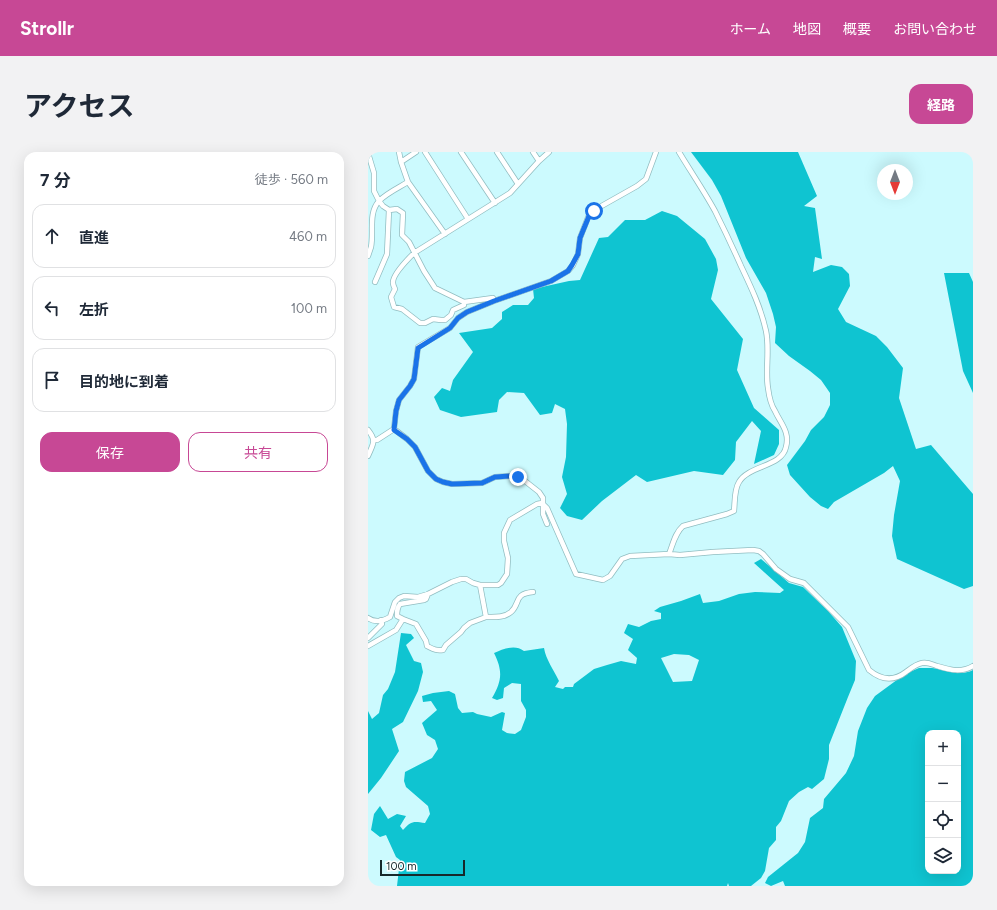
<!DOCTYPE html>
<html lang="ja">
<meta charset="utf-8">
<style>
:root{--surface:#fff;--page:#f2f2f3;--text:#1f2937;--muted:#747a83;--line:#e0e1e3;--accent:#c74895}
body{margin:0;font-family:Figtree,"Noto Sans JP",sans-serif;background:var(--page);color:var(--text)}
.controls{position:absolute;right:12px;bottom:12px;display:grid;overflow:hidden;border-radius:8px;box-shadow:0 4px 16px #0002}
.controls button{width:36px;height:36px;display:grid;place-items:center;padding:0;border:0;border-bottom:1px solid var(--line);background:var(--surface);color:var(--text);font:20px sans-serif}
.compass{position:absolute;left:509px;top:12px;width:36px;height:36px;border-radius:50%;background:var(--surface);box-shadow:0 4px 16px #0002;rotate:180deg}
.scale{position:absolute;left:12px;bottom:10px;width:85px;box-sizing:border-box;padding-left:4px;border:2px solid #17292b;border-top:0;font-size:11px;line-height:14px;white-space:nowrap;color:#17292b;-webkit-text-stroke:3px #fff;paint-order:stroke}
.stop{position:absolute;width:12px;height:12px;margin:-9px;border:3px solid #1a73e8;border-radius:50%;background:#fff}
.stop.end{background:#1a73e8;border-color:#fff;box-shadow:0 1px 4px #0008}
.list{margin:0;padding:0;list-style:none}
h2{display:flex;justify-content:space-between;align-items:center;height:52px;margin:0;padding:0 16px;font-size:17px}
h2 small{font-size:13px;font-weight:400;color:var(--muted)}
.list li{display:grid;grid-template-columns:26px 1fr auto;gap:12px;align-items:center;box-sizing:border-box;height:64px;margin:0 8px 8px;padding:0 8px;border:1px solid var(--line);border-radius:12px}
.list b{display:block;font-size:15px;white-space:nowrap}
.list em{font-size:13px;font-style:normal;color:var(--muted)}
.actions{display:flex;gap:8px;padding:12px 16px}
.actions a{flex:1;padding:9px 0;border:1px solid var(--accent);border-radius:12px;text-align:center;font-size:14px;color:var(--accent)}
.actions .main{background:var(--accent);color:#fff}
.icon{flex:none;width:22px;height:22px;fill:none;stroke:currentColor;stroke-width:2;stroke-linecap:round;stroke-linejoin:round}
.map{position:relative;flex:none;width:605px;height:734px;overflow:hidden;border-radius:12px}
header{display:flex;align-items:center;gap:24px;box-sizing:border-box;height:56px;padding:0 20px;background:var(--accent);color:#fff}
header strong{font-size:19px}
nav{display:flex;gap:22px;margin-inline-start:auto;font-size:14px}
.intro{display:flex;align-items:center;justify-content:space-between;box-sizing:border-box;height:96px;padding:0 24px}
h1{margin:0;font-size:28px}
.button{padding:10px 18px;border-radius:12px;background:var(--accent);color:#fff;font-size:14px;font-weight:700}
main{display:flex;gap:24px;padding:0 24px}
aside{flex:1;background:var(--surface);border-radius:12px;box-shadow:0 4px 16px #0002}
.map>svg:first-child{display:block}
.forest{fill:#0fc4d1;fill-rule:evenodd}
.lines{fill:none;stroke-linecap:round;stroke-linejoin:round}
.minor-casing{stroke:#91bdc1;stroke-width:6}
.minor{stroke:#fff;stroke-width:4.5}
.route{stroke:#1a73e8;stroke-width:5}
</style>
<header>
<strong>Strollr</strong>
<nav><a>ホーム</a><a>地図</a><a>概要</a><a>お問い合わせ</a></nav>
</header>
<div class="intro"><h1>アクセス</h1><a class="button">経路</a></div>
<main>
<aside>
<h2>7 分<small>徒歩 · 560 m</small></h2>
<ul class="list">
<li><svg class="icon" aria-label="ahead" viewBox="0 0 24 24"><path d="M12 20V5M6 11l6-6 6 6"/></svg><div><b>直進</b></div><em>460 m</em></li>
<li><svg class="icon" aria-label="left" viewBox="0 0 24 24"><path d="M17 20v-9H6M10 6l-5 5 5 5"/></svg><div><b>左折</b></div><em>100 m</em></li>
<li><svg class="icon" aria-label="arrive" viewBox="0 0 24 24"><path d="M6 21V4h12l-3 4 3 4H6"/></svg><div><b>目的地に到着</b></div></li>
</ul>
<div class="actions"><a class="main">保存</a><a>共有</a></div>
</aside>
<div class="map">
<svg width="605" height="734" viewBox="0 0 605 734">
<rect width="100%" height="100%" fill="#ccfafe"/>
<path class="forest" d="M 323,0 L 430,0 L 449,44 L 436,54 L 447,56 L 454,107 L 447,105 L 445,120 L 463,113 L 474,115 L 481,122 L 482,134 L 470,157 L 478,170 L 508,184 L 519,195 L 535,216 L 531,246 L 548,297 L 563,293 L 605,342 L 605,434 L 596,437 L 529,407 L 524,384 L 526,363 L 532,329 L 525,314 L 516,321 L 466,350 L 460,357 L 453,354 L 442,345 L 422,323 L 419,313 L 437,289 L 443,278 L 456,265 L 462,253 L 462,241 L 453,228 L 442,219 L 421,204 L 407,191 L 408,175 L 405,162 L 398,141 L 378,106 L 353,44 L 344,28 Z
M 294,59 L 309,64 L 337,87 L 348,107 L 350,118 L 343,147 L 375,187 L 369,218 L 386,256 L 411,278 L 411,292 L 406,303 L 386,312 L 393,279 L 384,269 L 368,290 L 367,308 L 355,323 L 326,319 L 279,330 L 268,323 L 234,349 L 214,368 L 199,364 L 192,356 L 199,342 L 194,325 L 198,305 L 199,272 L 197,257 L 187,252 L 184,261 L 172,263 L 156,241 L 139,240 L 131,248 L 129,260 L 93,265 L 72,258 L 66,245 L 74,236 L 82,239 L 85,228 L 105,200 L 91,181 L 124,176 L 134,167 L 134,160 L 145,153 L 160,153 L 166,146 L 165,137 L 201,129 L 212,128 L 231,86 L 240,85 L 257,68 L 277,68 Z
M 576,121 L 601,121 L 605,130 L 605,241 L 595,219 Z
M 393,407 L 421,431 L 435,435 L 460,459 L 474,475 L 488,509 L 487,528 L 480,545 L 461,593 L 461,607 L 456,627 L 444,637 L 440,635 L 431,640 L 421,649 L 413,669 L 408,675 L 408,688 L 401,696 L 397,719 L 393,726 L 383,734 L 361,734 L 360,731 L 359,734 L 29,734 L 32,708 L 28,705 L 18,683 L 12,685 L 3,678 L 6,662 L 12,654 L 20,667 L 29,662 L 38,664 L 32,674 L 35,678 C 43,669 45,669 57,671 L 62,662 L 60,654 L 38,635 L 36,629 L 37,620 L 64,606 L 70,597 L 67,588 L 59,583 L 54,571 L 69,558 L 63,549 L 55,550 L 54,544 L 65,541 L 81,539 L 87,542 L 90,556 L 94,561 L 105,560 L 109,562 L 123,565 L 134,560 L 137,561 L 134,578 L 139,581 L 147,582 L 153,578 L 158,565 L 158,558 L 153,549 L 153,532 L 144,531 L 136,536 L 135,546 L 129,548 L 124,546 C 134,529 135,519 126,501 C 135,497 147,492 156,499 L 176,496 C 178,508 186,518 191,529 L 187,535 L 195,537 L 197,535 L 205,535 L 206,532 L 226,517 L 239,513 L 253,509 L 268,512 L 269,506 L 260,498 L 265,487 L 256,481 L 260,472 L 271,475 L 283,469 L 293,467 L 293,461 L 286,459 L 292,455 L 313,449 L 332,442 L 335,451 L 351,449 L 371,442 L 387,440 L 412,441 L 416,438 L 386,411 ZM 306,502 L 321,503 L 331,508 L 324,529 L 305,530 L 293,506 Z
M 33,481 L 43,482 L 46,486 L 38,493 L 46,509 L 53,511 L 55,520 L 50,539 L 35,570 L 24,577 L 31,599 L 13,626 L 0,642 L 0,559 L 4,567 L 11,561 L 15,543 L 20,537 L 27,520 Z
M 551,516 C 555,516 559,516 564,516 C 577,518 592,525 605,518 L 605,734 L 417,734 L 415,729 L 403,734 L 397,731 L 400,725 L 430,701 L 437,690 L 442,666 L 455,656 L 456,647 L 478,621 L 486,604 L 490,579 L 499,556 L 507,544 L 537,522 ZM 560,581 L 590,581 L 590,719 L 560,719 Z"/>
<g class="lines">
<defs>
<path id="minor" d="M 31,0 L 33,10 L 40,30 L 77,82
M 57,0 L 100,67
M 93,0 L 127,51
M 129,0 L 150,32
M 165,0 L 171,9
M 0,1 L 6,21 L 6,39 L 11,49 L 15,54 L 21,58 L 29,57 L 35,61 L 34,83 L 41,90 L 56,119 L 67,136 L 96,150 L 125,146 L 126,149
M 33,10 L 48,0
M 0,104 C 1,101 2,98 3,95 C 6,80 0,61 11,49 C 19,41 30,36 40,30
M 7,130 L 19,102 L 21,58
M 96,150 L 96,153 L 85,158 L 83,163 L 77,168 L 73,168 L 65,167 L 57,171 L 52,171 L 34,157 L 26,155 L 23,145 L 27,137 C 26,135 25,133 25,131 C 24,123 41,106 46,101 L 142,41 L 171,9 L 181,0
M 26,277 L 39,287 L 47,295 L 60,319 L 68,327 L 75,330 L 84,332 L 114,331 L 127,325 L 143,324 L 150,325 L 157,329 L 171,340 L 175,346 L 175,362 L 179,372
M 0,278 C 9,289 5,292 0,304
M 6,288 L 9,288 L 26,277 L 28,259 L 31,248 L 42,234 L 46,227 L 50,195 L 82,176 L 90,166 L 99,160 L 126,149 L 183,129 L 200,119 L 205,113 L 210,102 L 212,86 L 221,63 L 230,56 L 269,34 L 278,27 L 288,0
M 174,351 L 179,356 L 208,422 L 235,428 L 242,424 L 254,407 L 262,404 L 301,402 L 312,403 L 345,400 L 385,398 L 391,399 L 395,402 L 408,417 L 422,427 L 436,431 L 480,475 L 501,518 C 513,528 525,530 538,520 C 542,517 548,512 554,511 C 560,510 563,512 569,514 C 582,518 593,521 605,514
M 301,402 C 305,392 307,381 315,374 L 359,362 L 366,359 C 367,350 366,338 371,330 C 381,313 414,315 418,295 C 422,280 413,272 407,259 C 403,253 401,244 400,236 C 397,218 402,197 398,179 C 393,156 383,135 373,114 C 365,96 356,77 347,59 C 336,39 323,20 311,0
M 112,433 L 118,465 C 126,465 136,466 143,460 C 153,451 145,442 165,440
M 60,442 L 58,447 L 56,448 L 32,452 C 29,456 29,459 29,464 L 35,467 L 48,472 L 58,489 L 59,494 C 65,497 68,499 75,498 L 78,493 L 93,480 L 96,476 L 102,471 L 118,465
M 0,466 C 7,471 15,469 22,465 L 27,450 L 31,446 L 36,444 L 50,445 L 60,442 L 84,430 L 93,427 L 98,427 L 105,431 L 112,433 L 130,433 L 133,431 L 139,422 L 140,406 L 136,389 L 136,381 L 142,368 L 169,352 L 174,351
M 0,486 L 14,472 L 13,468
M 0,494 L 28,478 L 35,467"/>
</defs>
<use href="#minor" class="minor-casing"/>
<use href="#minor" class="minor"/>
</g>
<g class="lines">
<path class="route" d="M 150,325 L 143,324 L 127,325 L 114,331 L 84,332 L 75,330 L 68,327 L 60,319 L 47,295 L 39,287 L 26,278 L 28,259 L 31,248 L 42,234 L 46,227 L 50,196 L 82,176 L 90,166 L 99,160 L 126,149 L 183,129 L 200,119 L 204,113 L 210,102 L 212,86 L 221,64 L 226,59"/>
</g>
</svg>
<div class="controls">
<button>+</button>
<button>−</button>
<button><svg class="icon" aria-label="locate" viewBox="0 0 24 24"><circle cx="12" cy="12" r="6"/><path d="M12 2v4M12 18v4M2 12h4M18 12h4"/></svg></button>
<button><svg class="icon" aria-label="layers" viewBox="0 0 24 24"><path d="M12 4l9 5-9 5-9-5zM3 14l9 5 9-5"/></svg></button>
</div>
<svg class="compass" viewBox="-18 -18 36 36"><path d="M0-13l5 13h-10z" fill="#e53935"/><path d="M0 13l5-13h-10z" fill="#747a83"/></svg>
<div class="scale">100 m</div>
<div class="stop" style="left:226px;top:59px"></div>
<div class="stop end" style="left:150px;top:325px"></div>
</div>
</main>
